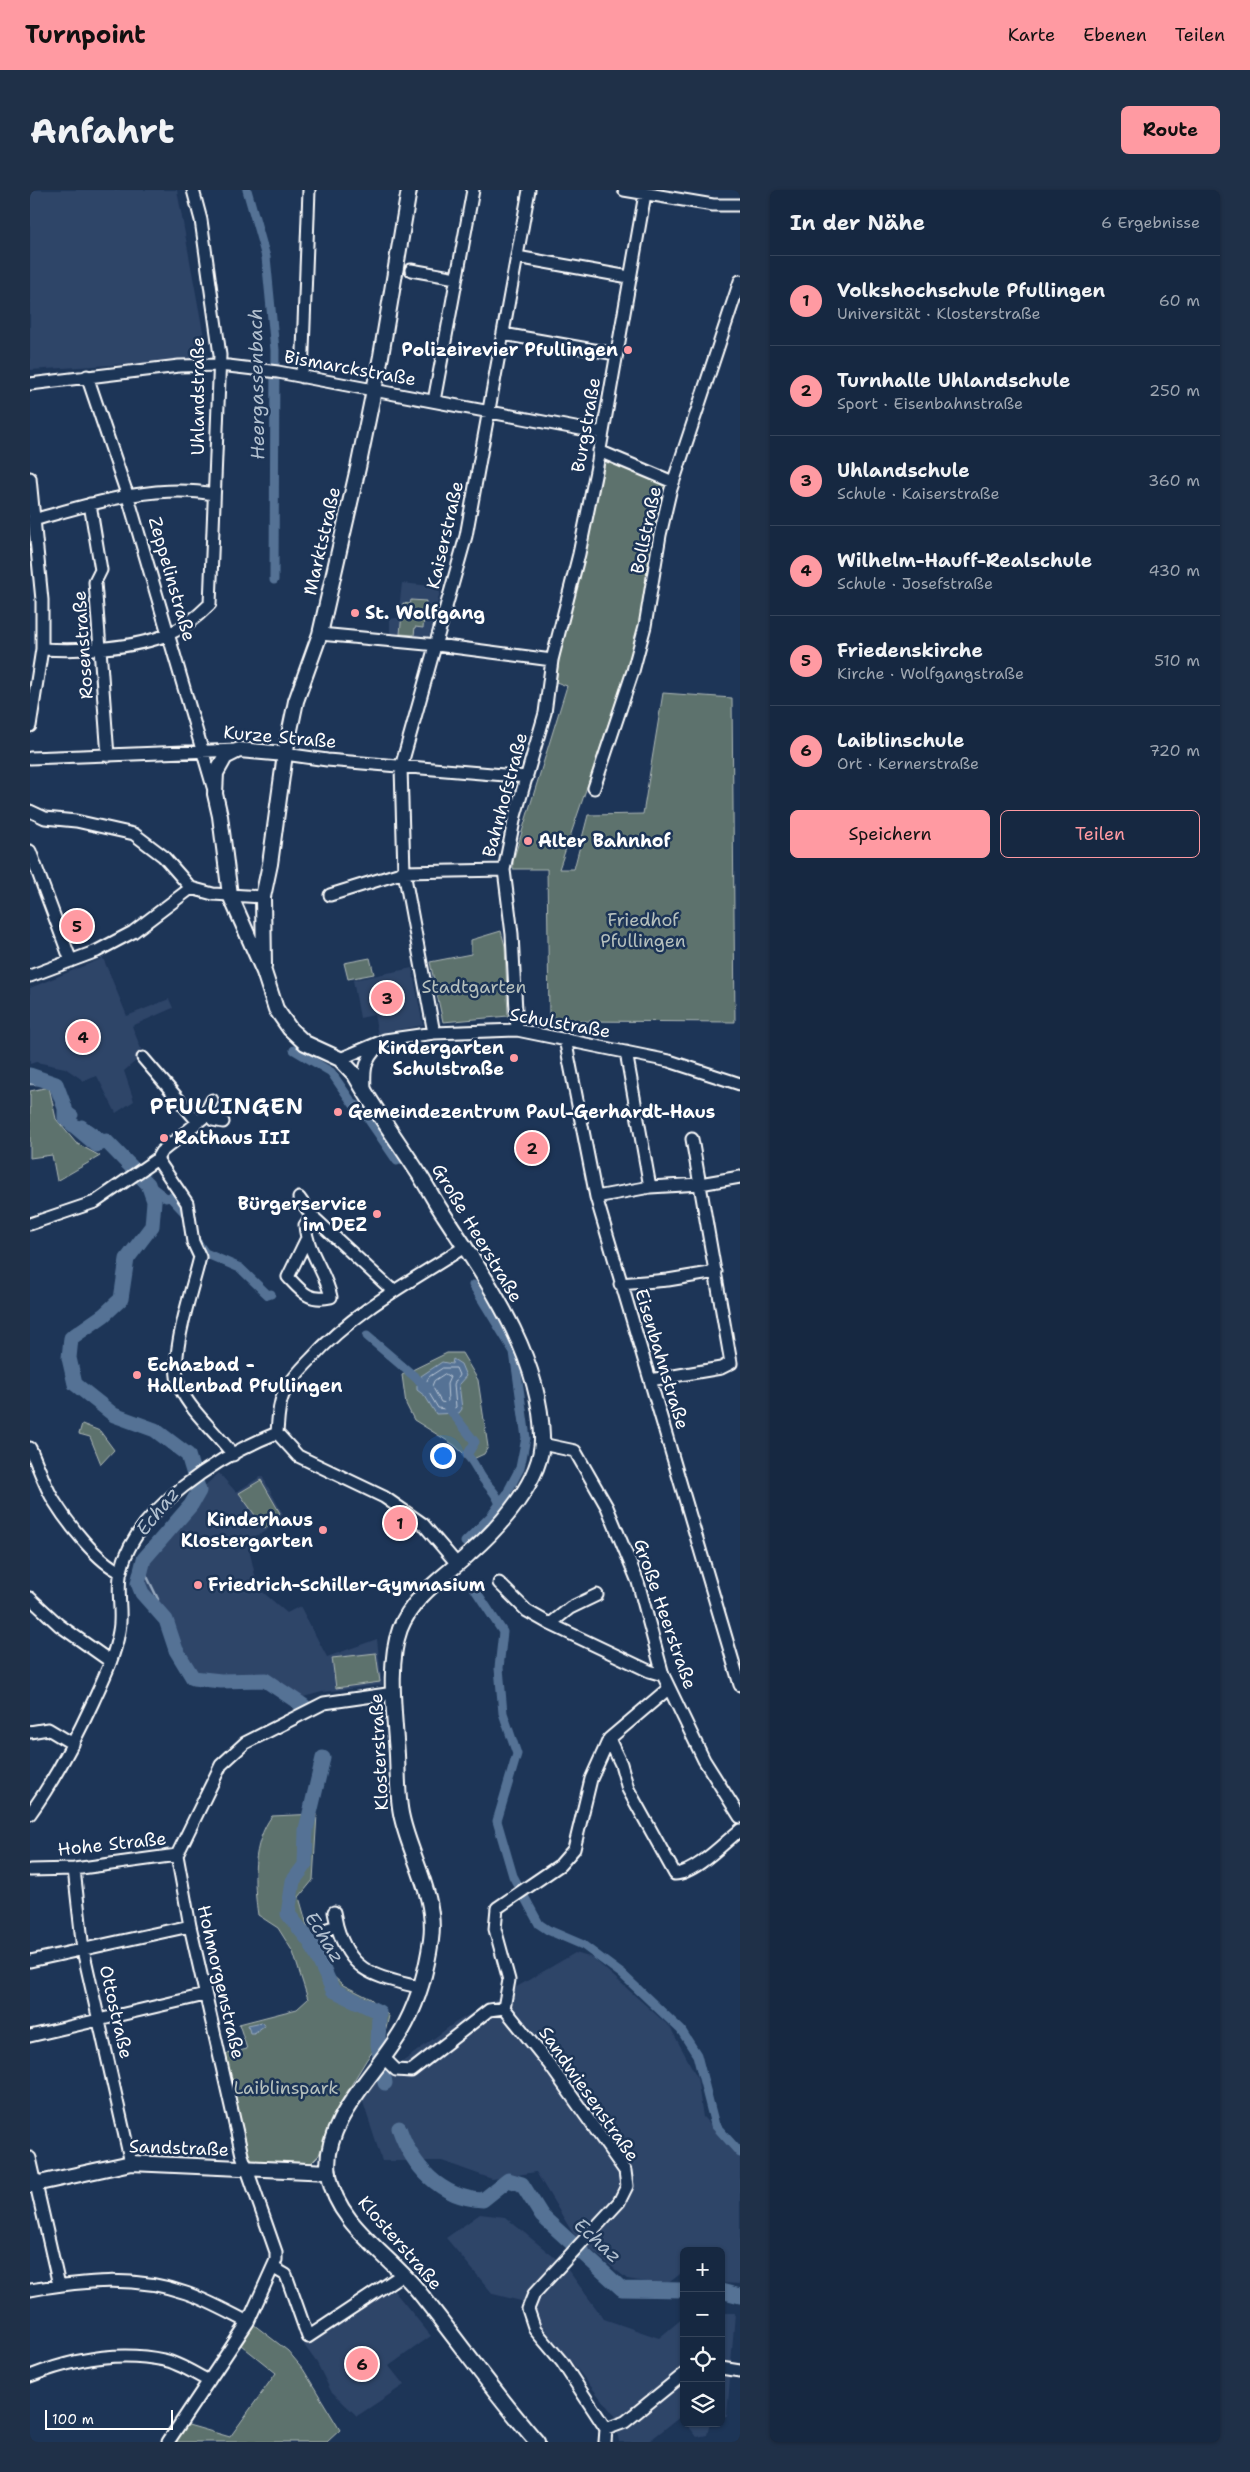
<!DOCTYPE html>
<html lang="de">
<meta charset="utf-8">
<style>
:root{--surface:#162841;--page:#1f3048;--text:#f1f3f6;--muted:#9ea6b1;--line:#35445a;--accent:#ff9aa2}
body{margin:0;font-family:"Shantell Sans",sans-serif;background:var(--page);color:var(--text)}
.controls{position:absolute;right:15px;bottom:15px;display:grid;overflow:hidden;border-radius:8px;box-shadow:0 1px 4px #0004}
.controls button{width:45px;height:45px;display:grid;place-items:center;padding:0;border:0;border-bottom:1px solid var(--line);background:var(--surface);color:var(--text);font:25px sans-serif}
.scale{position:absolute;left:15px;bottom:12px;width:128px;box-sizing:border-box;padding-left:5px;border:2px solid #fff;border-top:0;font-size:14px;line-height:18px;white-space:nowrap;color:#fff;-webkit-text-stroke:4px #1d3557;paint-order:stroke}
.you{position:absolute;left:412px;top:1265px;width:18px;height:18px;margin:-12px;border:4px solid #fff;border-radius:50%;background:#1a73e8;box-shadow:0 0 0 8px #1a73e833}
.badge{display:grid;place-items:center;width:32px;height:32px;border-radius:50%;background:var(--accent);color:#111;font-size:16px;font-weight:700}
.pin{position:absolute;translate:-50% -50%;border:2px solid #fff;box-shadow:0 1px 5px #0006}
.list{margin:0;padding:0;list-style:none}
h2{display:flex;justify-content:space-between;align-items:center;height:65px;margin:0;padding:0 20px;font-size:21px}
h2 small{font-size:16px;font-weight:400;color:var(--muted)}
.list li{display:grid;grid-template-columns:32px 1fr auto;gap:15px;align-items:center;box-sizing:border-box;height:90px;padding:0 20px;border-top:1px solid var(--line)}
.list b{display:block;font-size:19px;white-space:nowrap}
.list p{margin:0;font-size:16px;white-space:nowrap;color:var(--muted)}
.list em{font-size:16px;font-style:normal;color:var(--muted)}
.actions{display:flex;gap:10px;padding:15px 20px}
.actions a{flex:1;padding:11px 0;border:1px solid var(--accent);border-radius:8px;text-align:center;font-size:18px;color:var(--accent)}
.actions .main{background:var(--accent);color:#111}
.icon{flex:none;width:28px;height:28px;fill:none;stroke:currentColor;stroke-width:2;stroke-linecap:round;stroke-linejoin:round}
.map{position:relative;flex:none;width:710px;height:2252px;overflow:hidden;border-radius:8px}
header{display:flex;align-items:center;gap:30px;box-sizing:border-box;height:70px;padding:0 25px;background:var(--accent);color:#111}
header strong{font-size:24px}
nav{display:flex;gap:28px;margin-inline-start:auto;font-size:18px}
.intro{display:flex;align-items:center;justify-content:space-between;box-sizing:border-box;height:120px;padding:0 30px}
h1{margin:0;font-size:35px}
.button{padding:12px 22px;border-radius:8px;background:var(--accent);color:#111;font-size:18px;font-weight:700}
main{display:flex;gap:30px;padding:0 30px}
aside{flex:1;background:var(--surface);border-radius:8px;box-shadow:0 1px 4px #0004}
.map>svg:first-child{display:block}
.built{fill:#2e4468}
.green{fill:#5d726d;stroke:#aeb8b6}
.water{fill:#547295;stroke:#98aabf}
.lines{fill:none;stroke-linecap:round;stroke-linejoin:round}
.shore{stroke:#bbc7d5;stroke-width:1}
.stream{stroke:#98aabf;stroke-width:2.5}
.canal{stroke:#547295;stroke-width:9}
.river{stroke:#547295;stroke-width:15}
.minor-casing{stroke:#fff;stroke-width:15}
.major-casing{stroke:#fff;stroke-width:18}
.minor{stroke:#1d3557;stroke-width:11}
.major{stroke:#1d3557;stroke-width:14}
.poi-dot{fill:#ff9aa2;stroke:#1d3557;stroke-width:2}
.labels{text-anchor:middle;stroke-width:5;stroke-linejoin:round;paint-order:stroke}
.poi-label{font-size:18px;font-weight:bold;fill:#fff;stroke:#1d3557;text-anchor:start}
.street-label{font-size:18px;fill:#fff;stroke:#1d3557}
.park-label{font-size:18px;fill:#b6c0bd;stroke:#1d3557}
.water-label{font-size:19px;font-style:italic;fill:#b2c0cf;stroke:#1d3557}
.district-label{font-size:22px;font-weight:bold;letter-spacing:1px;fill:#fff;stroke:#1d3557}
</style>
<header>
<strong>Turnpoint</strong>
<nav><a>Karte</a><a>Ebenen</a><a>Teilen</a></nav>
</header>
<div class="intro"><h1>Anfahrt</h1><a class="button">Route</a></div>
<main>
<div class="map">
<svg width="710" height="2252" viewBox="0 0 710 2252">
<rect width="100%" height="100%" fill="#1d3557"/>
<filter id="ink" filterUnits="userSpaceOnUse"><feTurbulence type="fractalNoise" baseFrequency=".02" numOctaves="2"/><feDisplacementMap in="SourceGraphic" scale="10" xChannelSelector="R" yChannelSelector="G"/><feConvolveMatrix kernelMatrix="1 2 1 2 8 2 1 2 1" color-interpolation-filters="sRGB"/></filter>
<g filter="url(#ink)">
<path class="built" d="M 0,0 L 147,0 L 178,169 L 0,180 Z
M 372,393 L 411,397 L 399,449 L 360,445 L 360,429 L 368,428 Z
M 73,768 L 97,826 L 139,809 L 143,818 L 102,836 L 111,859 L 107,870 L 94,881 L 104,911 L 86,923 L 67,886 L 54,891 L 35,878 L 6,872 L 0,874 L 0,798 Z
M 382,778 L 393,835 L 348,844 L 344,825 L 330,828 L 323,790 Z
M 189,1283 L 206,1302 L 232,1286 L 253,1324 L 236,1341 L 217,1350 L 228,1398 L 257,1423 L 270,1416 L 297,1467 L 347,1449 L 352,1495 L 292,1502 L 266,1509 L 235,1490 L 191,1491 L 163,1488 L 146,1460 L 136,1430 L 112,1403 L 108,1393 L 114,1369 L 161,1315 L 169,1301 Z
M 545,1763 L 563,1768 L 640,1837 L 667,1887 L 673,1927 L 710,1966 L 710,2094 L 691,2093 L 691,2061 L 654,2061 L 654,2081 L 636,2095 L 597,2089 L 545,2047 L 506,1982 L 462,1989 L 412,1971 L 352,1971 L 332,1909 L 335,1900 L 423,1834 Z
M 450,2024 L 475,2027 L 535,2076 L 574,2129 L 629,2148 L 654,2127 L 654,2231 L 650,2227 L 618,2252 L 589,2252 L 584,2225 L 508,2131 L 503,2114 L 463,2104 L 416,2048 Z
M 361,2097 L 401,2146 L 359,2176 L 374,2195 L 327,2226 L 301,2201 L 287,2173 L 274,2155 Z
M 691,2123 L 705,2123 L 697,2227 L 691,2227 Z
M 656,2233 L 680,2233 L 677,2245 L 667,2247 Z"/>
<path class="green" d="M 596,271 L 643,292 L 603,481 L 595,485 L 529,679 L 544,679 L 558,625 L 613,624 L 633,503 L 702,508 L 705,832 L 547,831 L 519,827 L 517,679 L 483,679 L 483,671 L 537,496 L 526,492 L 530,463 L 575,273 Z
M 381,410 L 396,411 L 393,438 L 385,437 L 384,445 L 370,444 L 373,413 L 380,414 Z
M 471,741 L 475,756 L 478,826 L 413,832 L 400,772 L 441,764 L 441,750 Z
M 340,768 L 344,784 L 318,789 L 314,773 Z
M 19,897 L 26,929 L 46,953 L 70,966 L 27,991 L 22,965 L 0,968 L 0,901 Z
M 417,1163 L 432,1163 L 448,1190 L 458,1257 L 454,1264 L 441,1270 L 424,1255 L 384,1230 L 376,1214 L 372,1185 Z
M 52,1234 L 70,1241 L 84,1260 L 71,1274 L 60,1247 L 49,1244 Z
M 231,1290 L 250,1323 L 235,1339 L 209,1303 Z
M 346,1463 L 350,1492 L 306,1498 L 302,1468 Z
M 287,1624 L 283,1690 L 269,1707 L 277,1735 L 287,1752 L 291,1769 L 301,1784 L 313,1795 L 341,1809 L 359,1826 L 354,1847 L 337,1869 L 309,1915 L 298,1938 L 289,1965 L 280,1974 L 270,1978 L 218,1976 L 193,1865 L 217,1859 L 209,1834 L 267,1819 L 278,1809 L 263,1762 L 248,1738 L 228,1725 C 223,1692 222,1653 242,1626 Z
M 223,2134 L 258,2161 L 273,2179 L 310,2240 L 297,2252 L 143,2252 L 155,2234 L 200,2247 L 246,2183 L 211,2155 Z"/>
<path class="water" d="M 423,1169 L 431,1174 L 436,1186 L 429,1194 L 432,1219 L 429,1223 L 406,1224 L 395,1206 L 387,1200 L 387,1195 L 393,1189 L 391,1186 L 412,1172 L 422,1174 Z
M 232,1832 L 234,1836 L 224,1843 L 220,1843 L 218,1835 Z"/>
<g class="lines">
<path class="shore" d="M 413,1178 L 426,1178 L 429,1185 L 424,1194 L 426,1217 L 422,1220 L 408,1218 L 399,1203 L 393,1198 L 399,1187 Z
M 415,1184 L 420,1187 L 417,1194 L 418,1211 L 416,1213 L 411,1212 L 402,1196 L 404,1191 Z"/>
<path class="stream" d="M 0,894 L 26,894
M 112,1376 L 128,1409 L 127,1418"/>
<path class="canal" d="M 217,0 L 236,67 L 245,160 L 244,390
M 264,860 L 301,882 L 323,914 L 330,917 L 367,971
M 35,918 L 44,925
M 52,934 L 76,951
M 118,994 L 136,1008 L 140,1007 L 155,1023
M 168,1053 L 175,1063 L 210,1078 L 238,1105 L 241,1104
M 443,1095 L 484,1162 L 496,1248 L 490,1278 L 479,1299
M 337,1146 L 399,1199
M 417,1216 L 445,1252 L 437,1265 C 445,1273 447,1281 453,1289 C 460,1299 467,1303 470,1315
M 435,1352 L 461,1326 L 477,1304
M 442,1395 L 473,1442 L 469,1478 L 473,1523 L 487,1564 L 467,1631 L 483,1686 L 509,1734 L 518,1740 L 553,1755 L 592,1784 L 651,1840 L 667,1865 L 685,1935 L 710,1963"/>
<path class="river" d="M 0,885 L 26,894 L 35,918 L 35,928 L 67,955 L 76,951 L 118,994 L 124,1011 L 122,1036 L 97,1069 L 91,1109 L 74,1125 L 41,1148 L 39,1168 L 45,1194 L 84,1225 L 125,1240 L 158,1265 L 169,1301 L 161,1315 L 114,1369 L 108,1393 L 112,1403 L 136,1430 L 146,1460 L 163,1488 L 191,1491 L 235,1490 L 274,1516
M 293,1568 L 276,1640 L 275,1675 L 263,1691 L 258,1724 L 281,1753 L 303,1800 L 349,1822 L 348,1855 L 355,1893
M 369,1938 C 382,1976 410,2008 453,2010 L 478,1990 L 492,1994 L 512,2026 L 592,2099 L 654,2100
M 691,2101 L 710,2106"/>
<defs>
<path id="minor" d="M 594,0 L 683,15 L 710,15
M 487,67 L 599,87
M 381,80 L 426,88
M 473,144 L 586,164
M 57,186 L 98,307 L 183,597
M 272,187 L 279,0
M 0,194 L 149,176 L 190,175 L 248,182 L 572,243
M 404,211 L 443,0
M 569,261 L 643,292
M 0,288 L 12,410 L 12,459 L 0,536
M 60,314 L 71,380 L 65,392 L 78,566
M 3,330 C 61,314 124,293 184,304
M 290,444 L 407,455 L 522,470
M 12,459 C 50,461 103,459 139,444 C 155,437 168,426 180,414 L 190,165 L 171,30 L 163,0
M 255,564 L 297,570 L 497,587
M 0,568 L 207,560
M 564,598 L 603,481 L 615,436 L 630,345 L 640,302 L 710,91
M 0,621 L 15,628 L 46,631 L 104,644 L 133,666 L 161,698
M 0,661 L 41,771
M 161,698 L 183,704 L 233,707
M 300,705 L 374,682 L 474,680
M 0,786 L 67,761 L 103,742 L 161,698
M 487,840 L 482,744 L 474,680 L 485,626 L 515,523 L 522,470 L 549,364 L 567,276 L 615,4
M 404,843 L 374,682 L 371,577 L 436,346 L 499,0
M 535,849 L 566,1007 L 710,1495
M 596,862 L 620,997
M 113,868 L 168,932
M 310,869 L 355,850 L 404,843 L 487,840 L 639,871 L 710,894
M 335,900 C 334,881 334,870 348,857
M 178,924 L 183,930 L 193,932
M 127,969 L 157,1013 L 163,1052 L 170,1067 C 163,1098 137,1170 150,1198 C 162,1223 187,1243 203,1265
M 566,1007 L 620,997 L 670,994 L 710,987
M 269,1008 L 282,1026 L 363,1101
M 0,1034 L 65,1012 L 127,969 L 131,962 L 178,924 L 178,918 L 182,910
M 276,1050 L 258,1087 C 272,1102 279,1112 301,1107 C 296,1082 277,1062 275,1035 L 282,1026
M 590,1094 L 638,1090 L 686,1082
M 620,1190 L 691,1178 L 701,1173 L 662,949
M 512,1254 L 545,1261 L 577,1317 L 608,1392 L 633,1485 L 674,1570 L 710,1627
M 0,1258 C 8,1275 14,1295 24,1311 C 37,1332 68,1373 91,1382
M 427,1374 L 393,1334 L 354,1307 L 268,1266 L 247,1243 C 248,1231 248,1217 253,1205 C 259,1192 271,1179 281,1169 C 325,1120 382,1091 436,1056
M 469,1393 L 497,1421 L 520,1434 L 619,1481 L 633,1485
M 0,1408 L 29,1435 L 80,1471
M 520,1434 L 540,1418 L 567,1405
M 0,1542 L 18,1539 L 43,1554
M 579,1549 L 591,1574 L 598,1599 L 645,1684 C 664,1684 695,1652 710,1640
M 0,1624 C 25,1589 45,1551 63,1512 C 73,1490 85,1466 89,1441 C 93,1422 86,1401 91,1381 C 105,1318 191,1265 247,1243
M 44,1679 L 53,1760 L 101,1973
M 0,1680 L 44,1679 L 147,1665 L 191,1575 L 215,1553 L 294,1513 L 364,1503
M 304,1722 L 307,1736
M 294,1740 L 307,1736 C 321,1785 347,1786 391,1798
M 0,1771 L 160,1736
M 474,1818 L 479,1790 L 465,1739 L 467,1718 L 530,1675 L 544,1659 L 561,1589 L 579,1549 L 639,1498
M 0,1846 L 175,1805
M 354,1868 L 366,1880 L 381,1881 L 459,1820 L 474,1818 L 519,1874 L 595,1981 L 597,1996 L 589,2012 L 504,2104 L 498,2119 L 505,2140 L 532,2172 L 576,2239 L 575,2252
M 0,1968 L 29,2095
M 244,2078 L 256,2085 L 278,2147 L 373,2084
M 0,2100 C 54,2091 103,2085 156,2103 C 177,2110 198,2122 218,2132
M 691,2178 L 710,2181
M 0,2186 C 43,2169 88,2160 134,2170 C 149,2173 165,2184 179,2191
M 576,2239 L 595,2232 L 654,2184
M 138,2252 L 218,2132 L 246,2070 L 246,2062 L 212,1965 L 160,1736 L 147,1665"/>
<path id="major" d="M 255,564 L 209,560 L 195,567 L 186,583 L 185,604 L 190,626 L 200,705 L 234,782 L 246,819 L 260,839 L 275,853 L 310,869 L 325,885 C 344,919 368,951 389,984 C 398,998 405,1012 414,1025 C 457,1091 510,1164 512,1246 C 514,1289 469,1338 439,1364 C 414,1387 383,1406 370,1439 C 357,1474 365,1528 367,1565 C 368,1585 367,1608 372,1628 C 381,1668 407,1707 401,1750 C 397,1778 389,1808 376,1833 C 353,1879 290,1929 299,1985 C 307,2035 360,2065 389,2102 C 429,2152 465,2204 507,2252
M 234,776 L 233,707 L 240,674 L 255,564 L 266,511 L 290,444 L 328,278 L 351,166 L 379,0
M 0,1995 L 101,1973 L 299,1982"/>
</defs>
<use href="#minor" class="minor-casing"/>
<use href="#major" class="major-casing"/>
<use href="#minor" class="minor"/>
<use href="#major" class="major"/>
</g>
</g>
<g class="poi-dot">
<circle cx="598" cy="160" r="5"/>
<circle cx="325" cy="423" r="5"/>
<circle cx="498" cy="651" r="5"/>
<circle cx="484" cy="868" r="5"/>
<circle cx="308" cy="922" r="5"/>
<circle cx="134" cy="948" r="5"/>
<circle cx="347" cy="1024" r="5"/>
<circle cx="107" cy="1185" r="5"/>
<circle cx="293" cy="1340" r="5"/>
<circle cx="168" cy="1395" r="5"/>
</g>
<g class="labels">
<g class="poi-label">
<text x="588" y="166" text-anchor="end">Polizeirevier Pfullingen</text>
<text x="335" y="429">St. Wolfgang</text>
<text x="508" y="657">Alter Bahnhof</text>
<text x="474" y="864" text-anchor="end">Kindergarten<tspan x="474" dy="21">Schulstraße</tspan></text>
<text x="318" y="928">Gemeindezentrum Paul-Gerhardt-Haus</text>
<text x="144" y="954">Rathaus III</text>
<text x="337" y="1020" text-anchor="end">Bürgerservice<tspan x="337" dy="21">im DEZ</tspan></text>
<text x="117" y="1181">Echazbad -<tspan x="117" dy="21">Hallenbad Pfullingen</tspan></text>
<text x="283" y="1336" text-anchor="end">Kinderhaus<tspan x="283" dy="21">Klostergarten</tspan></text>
<text x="178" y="1401">Friedrich-Schiller-Gymnasium</text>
</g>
<g class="street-label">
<text transform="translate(320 178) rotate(10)" y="6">Bismarckstraße</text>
<text transform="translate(168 206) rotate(-90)" y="6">Uhlandstraße</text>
<text transform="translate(556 235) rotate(-80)" y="6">Burgstraße</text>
<text transform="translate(616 340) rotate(-78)" y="6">Bollstraße</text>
<text transform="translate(415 345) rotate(-77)" y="6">Kaiserstraße</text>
<text transform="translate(292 351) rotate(-77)" y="6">Marktstraße</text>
<text transform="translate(142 389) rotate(74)" y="6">Zeppelinstraße</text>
<text transform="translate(53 455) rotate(-94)" y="6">Rosenstraße</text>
<text transform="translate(250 547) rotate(5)" y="6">Kurze Straße</text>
<text transform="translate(475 605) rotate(-75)" y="6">Bahnhofstraße</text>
<text transform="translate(530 833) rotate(10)" y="6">Schulstraße</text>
<text transform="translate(447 1043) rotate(59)" y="6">Große Heerstraße</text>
<text transform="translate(632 1169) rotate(73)" y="6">Eisenbahnstraße</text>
<text transform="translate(635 1424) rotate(71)" y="6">Große Heerstraße</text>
<text transform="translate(349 1562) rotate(-93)" y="6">Klosterstraße</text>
<text transform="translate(82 1654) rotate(-6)" y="6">Hohe Straße</text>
<text transform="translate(191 1792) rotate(77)" y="6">Hohmorgenstraße</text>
<text transform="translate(86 1822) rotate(77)" y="6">Ottostraße</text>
<text transform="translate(559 1904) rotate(55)" y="6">Sandwiesenstraße</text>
<text transform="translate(149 1958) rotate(2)" y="6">Sandstraße</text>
<text transform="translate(370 2053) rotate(49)" y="6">Klosterstraße</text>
</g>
<g class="park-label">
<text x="613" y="736">Friedhof<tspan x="613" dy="21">Pfullingen</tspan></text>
<text x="444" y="803">Stadtgarten</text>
<text x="256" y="1904">Laiblinspark</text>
</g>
<g class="water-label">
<text transform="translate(226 194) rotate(-91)" y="7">Heergassenbach</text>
<text transform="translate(127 1321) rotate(-51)" y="7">Echaz</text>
<text transform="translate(295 1747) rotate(58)" y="7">Echaz</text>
<text transform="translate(568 2050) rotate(42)" y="7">Echaz</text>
</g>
<g class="district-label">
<text x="197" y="924">PFULLINGEN</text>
</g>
</g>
</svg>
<div class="controls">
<button>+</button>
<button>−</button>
<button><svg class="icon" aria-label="locate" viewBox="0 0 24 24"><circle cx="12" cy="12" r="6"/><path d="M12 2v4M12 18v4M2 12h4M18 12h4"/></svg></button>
<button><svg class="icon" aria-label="layers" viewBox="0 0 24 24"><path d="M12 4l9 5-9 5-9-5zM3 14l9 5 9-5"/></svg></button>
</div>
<div class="scale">100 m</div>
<div class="you"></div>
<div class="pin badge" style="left:370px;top:1333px">1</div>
<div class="pin badge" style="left:502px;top:958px">2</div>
<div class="pin badge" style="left:357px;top:808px">3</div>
<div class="pin badge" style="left:53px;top:847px">4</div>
<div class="pin badge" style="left:47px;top:736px">5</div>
<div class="pin badge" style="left:332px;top:2174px">6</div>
</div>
<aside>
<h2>In der Nähe<small>6 Ergebnisse</small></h2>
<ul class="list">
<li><span class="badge">1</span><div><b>Volkshochschule Pfullingen</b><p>Universität · Klosterstraße</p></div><em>60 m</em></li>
<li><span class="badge">2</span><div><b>Turnhalle Uhlandschule</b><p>Sport · Eisenbahnstraße</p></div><em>250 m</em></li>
<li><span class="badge">3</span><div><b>Uhlandschule</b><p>Schule · Kaiserstraße</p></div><em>360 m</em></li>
<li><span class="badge">4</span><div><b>Wilhelm-Hauff-Realschule</b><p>Schule · Josefstraße</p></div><em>430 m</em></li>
<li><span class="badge">5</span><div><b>Friedenskirche</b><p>Kirche · Wolfgangstraße</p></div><em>510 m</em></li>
<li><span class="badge">6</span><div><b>Laiblinschule</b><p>Ort · Kernerstraße</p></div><em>720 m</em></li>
</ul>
<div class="actions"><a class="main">Speichern</a><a>Teilen</a></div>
</aside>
</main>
